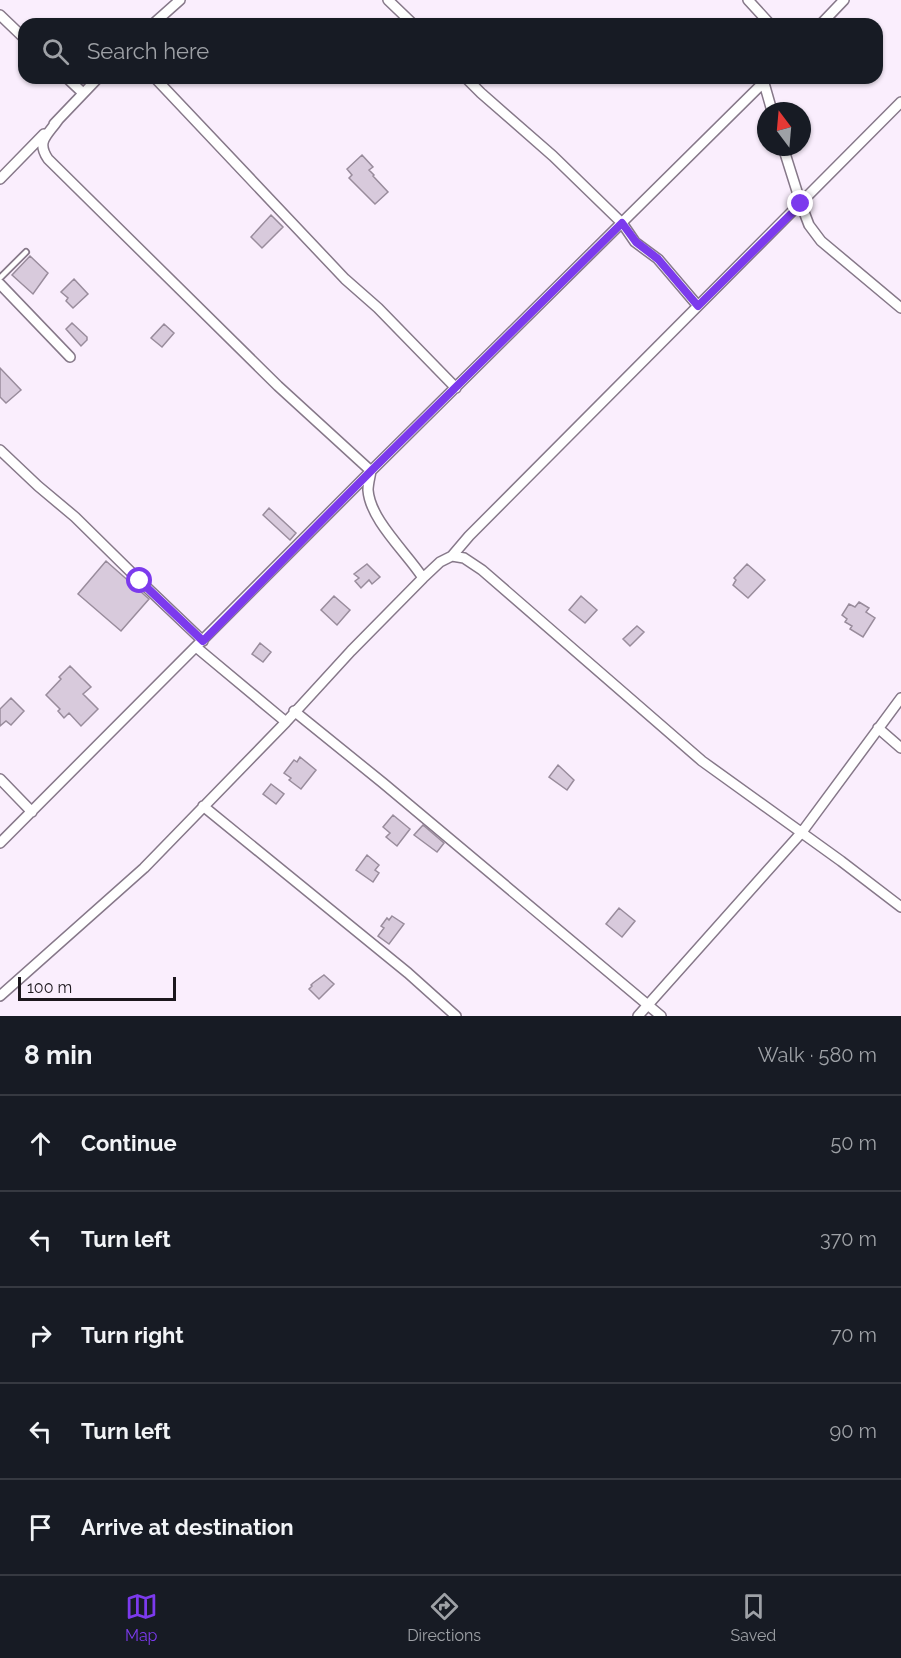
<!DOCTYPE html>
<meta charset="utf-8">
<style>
:root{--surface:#171b24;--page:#242831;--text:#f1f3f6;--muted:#9ea1a6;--line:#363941;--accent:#7c3aed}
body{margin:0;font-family:Raleway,sans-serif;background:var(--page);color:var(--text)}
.compass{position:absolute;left:757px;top:102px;width:54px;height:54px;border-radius:50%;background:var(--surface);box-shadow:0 2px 4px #0004;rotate:344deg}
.scale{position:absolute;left:18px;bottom:15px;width:158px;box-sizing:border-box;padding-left:6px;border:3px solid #1c171d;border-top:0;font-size:16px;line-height:21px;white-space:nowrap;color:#1c171d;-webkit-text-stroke:4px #faeefd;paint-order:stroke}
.stop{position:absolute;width:18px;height:18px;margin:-14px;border:4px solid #7c3aed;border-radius:50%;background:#fff}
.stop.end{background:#7c3aed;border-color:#fff;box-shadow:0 2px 6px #0008}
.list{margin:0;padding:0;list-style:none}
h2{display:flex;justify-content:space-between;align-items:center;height:78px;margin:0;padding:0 24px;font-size:26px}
h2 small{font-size:20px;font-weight:400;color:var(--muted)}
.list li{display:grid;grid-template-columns:39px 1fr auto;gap:18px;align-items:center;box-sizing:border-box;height:96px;padding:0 24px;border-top:2px solid var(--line)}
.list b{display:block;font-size:22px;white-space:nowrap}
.list em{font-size:20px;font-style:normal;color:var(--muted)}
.icon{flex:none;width:33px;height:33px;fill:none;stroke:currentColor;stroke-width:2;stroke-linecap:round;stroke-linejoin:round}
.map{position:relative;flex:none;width:901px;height:1016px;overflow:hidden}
.search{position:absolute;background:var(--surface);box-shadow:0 2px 4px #0004;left:18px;right:18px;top:18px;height:66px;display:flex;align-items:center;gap:15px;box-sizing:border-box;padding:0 21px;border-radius:18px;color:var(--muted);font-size:22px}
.sheet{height:558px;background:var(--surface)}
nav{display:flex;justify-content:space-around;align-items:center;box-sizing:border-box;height:84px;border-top:2px solid var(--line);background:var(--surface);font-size:16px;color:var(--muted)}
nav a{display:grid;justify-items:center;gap:3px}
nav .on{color:var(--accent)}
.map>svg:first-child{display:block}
.building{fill:#d8cadc;stroke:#998c9c;stroke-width:1.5}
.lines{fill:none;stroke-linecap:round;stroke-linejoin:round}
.service-casing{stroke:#867889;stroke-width:8}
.minor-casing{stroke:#867889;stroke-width:12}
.service{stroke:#fff;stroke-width:4.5}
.minor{stroke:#fff;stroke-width:9}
.route{stroke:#7c3aed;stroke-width:8}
</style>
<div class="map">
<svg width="901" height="1016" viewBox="0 0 901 1016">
<rect width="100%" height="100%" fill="#faeefd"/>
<path class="building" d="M 362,155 L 373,167 L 369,170 L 374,175 L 373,176 L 388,192 L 375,204 L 349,178 L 352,175 L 347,169 Z
M 271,215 L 283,227 L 262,248 L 251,237 Z
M 30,256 L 48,273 L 33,294 L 12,275 Z
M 74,279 L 88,294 L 73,308 L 66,301 L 68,298 L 61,292 Z
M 72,323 L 87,337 L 87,340 L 81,346 L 66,329 Z
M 164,324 L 174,333 L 162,347 L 151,338 Z
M 0,368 L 21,390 L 6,403 L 0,397 Z
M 269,508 L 296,533 L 290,540 L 263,515 Z
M 106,561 L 149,599 L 121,631 L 78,594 Z
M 367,564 L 380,577 L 372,584 L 369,580 L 361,588 L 355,581 L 359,578 L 354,574 Z
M 747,564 L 765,580 L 748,598 L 733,585 L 736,580 L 734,578 Z
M 334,596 L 350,610 L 337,625 L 321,610 Z
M 581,596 L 597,610 L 585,623 L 569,610 Z
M 859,602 L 869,608 L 866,612 L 875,618 L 863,637 L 850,629 L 852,626 L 845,622 L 847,619 L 842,615 L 849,604 L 855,607 Z
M 637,626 L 644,632 L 630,646 L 623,639 Z
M 260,643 L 271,652 L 263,662 L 252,654 Z
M 70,666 L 91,687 L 83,694 L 98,709 L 81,726 L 69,713 L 64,718 L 58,711 L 60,709 L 46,695 L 61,679 L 59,677 Z
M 11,698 L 24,711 L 11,725 L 6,721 L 0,726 L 0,709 Z
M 300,757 L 316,770 L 301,789 L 289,780 L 291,778 L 284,773 L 294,760 L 297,762 Z
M 558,765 L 574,780 L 567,790 L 549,777 Z
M 271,784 L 284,794 L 276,804 L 263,794 Z
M 393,815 L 410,829 L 397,846 L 386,837 L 390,833 L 383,827 Z
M 423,825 L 444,843 L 437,852 L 414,835 Z
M 367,855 L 379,865 L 375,870 L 379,873 L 373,882 L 356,870 Z
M 619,908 L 635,921 L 622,937 L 606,924 Z
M 392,916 L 404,924 L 389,944 L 378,936 L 384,928 L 381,926 L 387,918 L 389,920 Z
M 324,975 L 334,984 L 319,999 L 309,989 L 312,986 L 311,985 L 313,983 Z"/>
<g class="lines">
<defs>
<path id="service" d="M 0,278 L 26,252"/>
<path id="minor" d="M 388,0 L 413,24
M 748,0 L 770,24
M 0,15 L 24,38
M 153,24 L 180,0
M 821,24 L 844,0
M 67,78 L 83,93
M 155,78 L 345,279 L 378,308 L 456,388
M 466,78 L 481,93 L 553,156 L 622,223 L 635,242 L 658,259 L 698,306
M 764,83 L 772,111
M 58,120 C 47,136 36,141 48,159 L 278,386 L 371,471 C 370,477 368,484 368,490 C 370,520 407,553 423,578
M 54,124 L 98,78
M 783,147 L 801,204 L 809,225 L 821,241 L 901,308
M 0,179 L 44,134
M 0,284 L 70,357
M 0,450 L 38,486 L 75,517 L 140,581 L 203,641
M 452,556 L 464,558 L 482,570 L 702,761 L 841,861 L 901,907
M 196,647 L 286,722
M 294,711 L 383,783 L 661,1016
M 878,728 L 901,748
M 0,779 L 32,812
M 203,806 L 408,973 L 456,1016
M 0,843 L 371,471 L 768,78
M 0,996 L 144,868 L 286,722 L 351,651 L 423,578 L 440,562 L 452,556 L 469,536 L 901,102
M 638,1016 L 802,832 L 901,698"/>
</defs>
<use href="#service" class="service-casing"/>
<use href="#minor" class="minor-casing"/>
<use href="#service" class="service"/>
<use href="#minor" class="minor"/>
</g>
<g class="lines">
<path class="route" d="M 140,581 L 203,641 L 371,471 L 622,223 L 636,242 L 658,259 L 698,306 L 801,204"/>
</g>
</svg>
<svg class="compass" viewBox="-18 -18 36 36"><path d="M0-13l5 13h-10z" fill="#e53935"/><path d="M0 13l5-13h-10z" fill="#9ea1a6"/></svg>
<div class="scale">100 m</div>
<div class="stop" style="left:140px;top:581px"></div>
<div class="stop end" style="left:801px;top:204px"></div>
<div class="search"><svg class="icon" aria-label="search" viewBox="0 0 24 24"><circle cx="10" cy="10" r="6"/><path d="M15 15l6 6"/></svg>Search here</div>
</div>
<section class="sheet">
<h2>8 min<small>Walk · 580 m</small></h2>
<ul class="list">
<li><svg class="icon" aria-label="ahead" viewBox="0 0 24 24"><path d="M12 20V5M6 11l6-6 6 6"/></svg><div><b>Continue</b></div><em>50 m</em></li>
<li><svg class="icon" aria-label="left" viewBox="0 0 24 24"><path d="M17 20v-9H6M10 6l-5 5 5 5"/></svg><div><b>Turn left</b></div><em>370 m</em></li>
<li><svg class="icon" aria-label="right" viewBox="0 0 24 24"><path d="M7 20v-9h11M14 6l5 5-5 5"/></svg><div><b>Turn right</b></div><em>70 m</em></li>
<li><svg class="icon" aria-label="left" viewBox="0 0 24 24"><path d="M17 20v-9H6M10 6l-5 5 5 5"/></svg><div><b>Turn left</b></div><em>90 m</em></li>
<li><svg class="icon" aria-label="arrive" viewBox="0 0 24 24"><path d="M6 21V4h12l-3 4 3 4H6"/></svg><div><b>Arrive at destination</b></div></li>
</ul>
</section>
<nav>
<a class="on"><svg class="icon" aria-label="map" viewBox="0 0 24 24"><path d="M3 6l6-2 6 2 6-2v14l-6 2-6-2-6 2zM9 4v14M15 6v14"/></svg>Map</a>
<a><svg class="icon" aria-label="directions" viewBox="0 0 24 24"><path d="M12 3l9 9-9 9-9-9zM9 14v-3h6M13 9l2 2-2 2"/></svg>Directions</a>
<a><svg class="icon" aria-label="saved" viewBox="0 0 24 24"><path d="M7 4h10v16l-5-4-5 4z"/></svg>Saved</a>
</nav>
